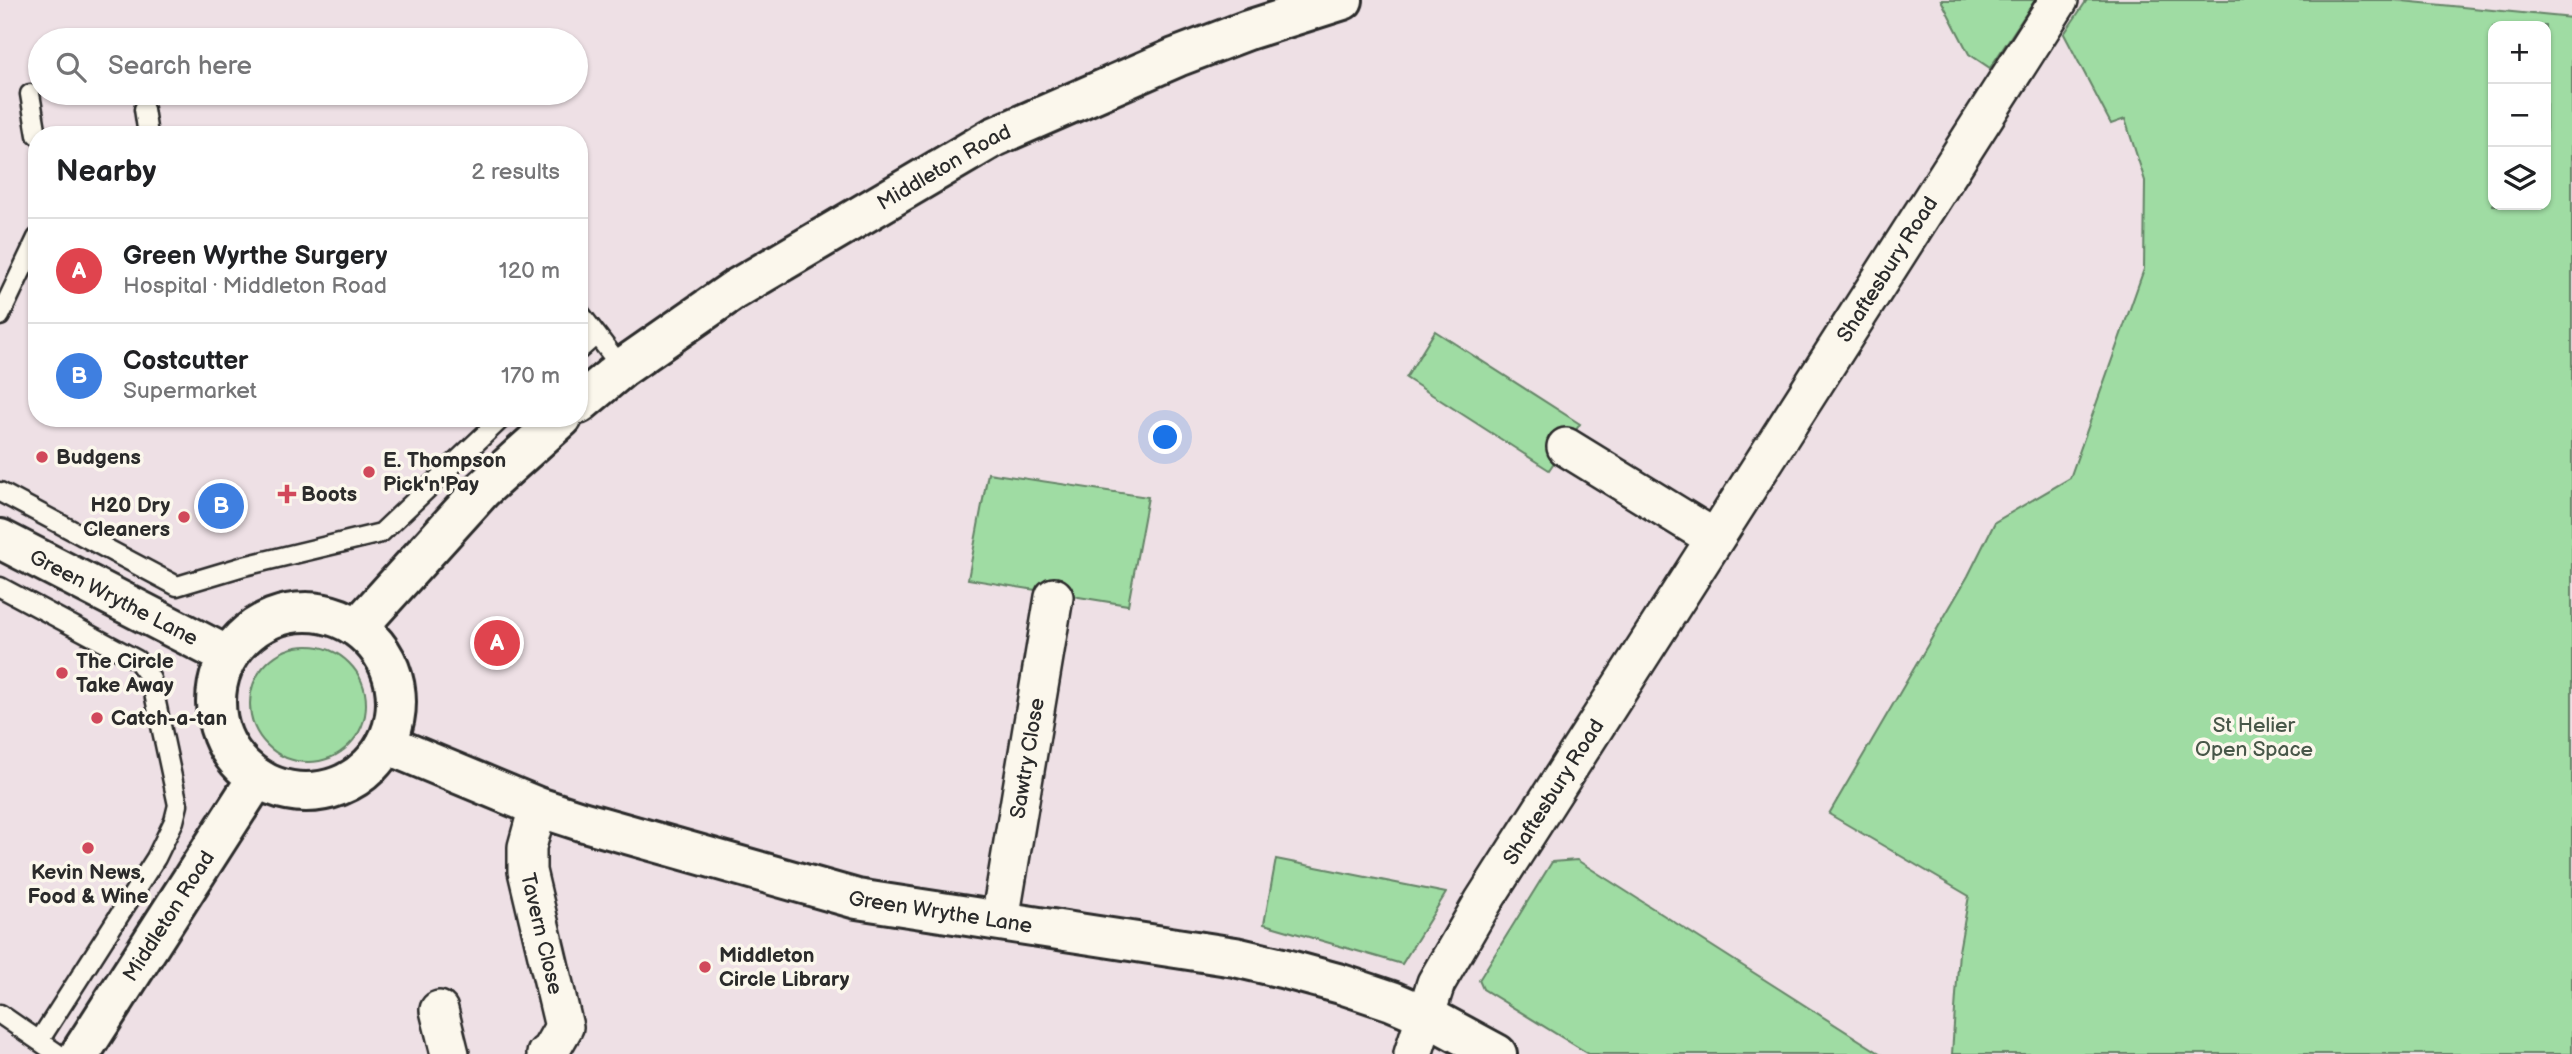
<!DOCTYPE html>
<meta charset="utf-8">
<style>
:root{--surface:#fff;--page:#f6f6f6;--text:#202124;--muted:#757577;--line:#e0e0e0;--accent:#2563eb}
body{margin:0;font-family:"Balsamiq Sans",sans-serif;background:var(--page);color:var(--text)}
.controls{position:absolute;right:21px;top:21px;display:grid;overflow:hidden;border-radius:14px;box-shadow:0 2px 5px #0004}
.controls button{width:63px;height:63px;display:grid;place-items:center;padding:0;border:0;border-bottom:2px solid var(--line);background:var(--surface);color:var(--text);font:35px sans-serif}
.you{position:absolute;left:1166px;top:438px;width:24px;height:24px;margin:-18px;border:5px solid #fff;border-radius:50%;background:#1a73e8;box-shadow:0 0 0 10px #1a73e833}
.badge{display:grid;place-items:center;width:46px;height:46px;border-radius:50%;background:var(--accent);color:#fff;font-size:23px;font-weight:700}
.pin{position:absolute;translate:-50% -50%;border:4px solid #fff;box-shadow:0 2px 7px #0006}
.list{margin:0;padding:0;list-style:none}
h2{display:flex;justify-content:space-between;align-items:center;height:91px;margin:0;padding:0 28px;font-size:30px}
h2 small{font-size:23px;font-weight:400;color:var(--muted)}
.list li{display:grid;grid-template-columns:46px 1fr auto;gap:21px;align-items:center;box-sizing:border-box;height:105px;padding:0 28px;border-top:2px solid var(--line)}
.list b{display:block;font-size:26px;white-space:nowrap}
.list p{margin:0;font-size:23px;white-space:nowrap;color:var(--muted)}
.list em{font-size:23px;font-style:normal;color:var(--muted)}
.icon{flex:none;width:38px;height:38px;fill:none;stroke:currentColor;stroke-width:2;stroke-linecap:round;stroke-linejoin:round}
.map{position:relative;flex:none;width:2572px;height:1054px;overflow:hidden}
.search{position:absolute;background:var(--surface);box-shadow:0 2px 5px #0004;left:28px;top:28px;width:560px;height:77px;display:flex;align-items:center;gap:18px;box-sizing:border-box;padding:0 24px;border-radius:38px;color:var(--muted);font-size:26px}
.panel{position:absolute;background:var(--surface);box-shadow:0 2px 5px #0004;left:28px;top:126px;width:560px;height:301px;border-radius:28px}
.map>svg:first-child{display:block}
.green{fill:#9fdca3;stroke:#658467;stroke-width:2;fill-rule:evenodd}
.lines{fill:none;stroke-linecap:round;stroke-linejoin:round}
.service-casing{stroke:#2b2b2b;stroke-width:23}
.minor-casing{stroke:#2b2b2b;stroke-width:42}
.tertiary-casing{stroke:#2b2b2b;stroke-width:44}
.service{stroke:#fbf7ec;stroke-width:18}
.minor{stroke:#fbf7ec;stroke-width:37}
.tertiary{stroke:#fbf7ec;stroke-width:38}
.poi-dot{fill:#d1495b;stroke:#fbf7ec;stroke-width:2.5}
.labels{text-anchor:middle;stroke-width:7;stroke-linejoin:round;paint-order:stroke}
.street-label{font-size:21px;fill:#2b2b2b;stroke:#fbf7ec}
.poi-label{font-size:21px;font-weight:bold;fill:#2b2b2b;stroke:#fbf7ec;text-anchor:start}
.park-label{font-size:21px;fill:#485749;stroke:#fbf7ec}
</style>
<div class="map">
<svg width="2572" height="1054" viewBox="0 0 2572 1054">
<rect width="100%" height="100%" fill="#eee0e5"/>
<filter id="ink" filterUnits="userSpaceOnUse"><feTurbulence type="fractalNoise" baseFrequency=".0143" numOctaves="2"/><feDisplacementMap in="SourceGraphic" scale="14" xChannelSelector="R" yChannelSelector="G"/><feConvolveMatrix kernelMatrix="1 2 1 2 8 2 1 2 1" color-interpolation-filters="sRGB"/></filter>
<g filter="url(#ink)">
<path class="green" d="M 1941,0 L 2035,0 L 1990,68 L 1969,54 Z
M 2087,0 L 2392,0 L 2572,18 L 2572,1054 L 1952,1054 L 1959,951 L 1969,896 L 1829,814 L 1968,576 L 1995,522 L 2070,478 L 2144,269 L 2145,181 L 2125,119 L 2111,124 L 2064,34 ZM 2493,26 L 2546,26 L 2546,205 L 2493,205 Z
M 1435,331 L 1580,424 L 1549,470 L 1406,378 Z
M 988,473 L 1148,497 L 1128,605 L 968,579 Z
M250 704a58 58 0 1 1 116 0a58 58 0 1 1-116 0Z
M 1276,859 L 1446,893 L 1402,964 L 1264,924 Z
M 1577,860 L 1881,1054 L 1589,1054 L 1483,989 L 1479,980 L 1552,862 Z"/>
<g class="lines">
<defs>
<path id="service" d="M 30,94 L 37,135
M 144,109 L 148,135
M 579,312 L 622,368
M 0,316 L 37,238
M 579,350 L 596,335
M 0,492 L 177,586 L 244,566 L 381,533 L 502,418
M 0,587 L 137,660 L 151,679 L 178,805 L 174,821 L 156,858 L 39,1041
M 0,1014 L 58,1054"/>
<g id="minor">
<path d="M 1566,447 L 1714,538"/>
<path id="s1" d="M 538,807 L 527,847 L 527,871 L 564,1027 L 549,1053 L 546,1054"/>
<path id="s2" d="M 1000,920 L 1054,597"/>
<path d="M 439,1010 L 450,1054"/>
<path id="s3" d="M 1413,1054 L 1436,983 L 1483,902 L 2059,0"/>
</g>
<g id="tertiary">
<path id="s4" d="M 579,404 L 622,368 L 734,290 L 994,137 L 1177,57 L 1248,30 L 1343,0"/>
<path id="s5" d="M 0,539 L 228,656"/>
<circle cx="306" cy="702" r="90"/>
<path d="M 358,627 L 482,490 L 562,418"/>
<path id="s6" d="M 386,744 L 538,807 L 581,821 L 857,899 L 1235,957 L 1282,968 L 1341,984 L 1392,1001 L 1425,1015 L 1497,1054"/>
<path id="s7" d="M 80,1054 L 257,778"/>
</g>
</defs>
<use href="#service" class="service-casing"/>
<use href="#minor" class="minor-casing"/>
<use href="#tertiary" class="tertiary-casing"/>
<use href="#service" class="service"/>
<use href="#minor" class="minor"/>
<use href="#tertiary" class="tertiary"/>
</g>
</g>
<g class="poi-dot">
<circle cx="42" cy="457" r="7"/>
<circle cx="369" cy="472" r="7"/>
<path d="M283.5 483.5h7v7h7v7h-7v7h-7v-7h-7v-7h7z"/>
<circle cx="184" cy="517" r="7"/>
<circle cx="62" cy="673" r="7"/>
<circle cx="97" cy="718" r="7"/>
<circle cx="88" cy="848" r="7"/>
<circle cx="705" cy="967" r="7"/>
</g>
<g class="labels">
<g class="street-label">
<text dy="7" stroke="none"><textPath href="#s4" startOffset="436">Middleton Road</textPath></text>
<text dy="7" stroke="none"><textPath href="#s3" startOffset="919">Shaftesbury Road</textPath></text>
<text dy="7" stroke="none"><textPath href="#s5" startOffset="128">Green Wrythe Lane</textPath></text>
<text dy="7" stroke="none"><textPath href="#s2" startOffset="164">Sawtry Close</textPath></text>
<text dy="7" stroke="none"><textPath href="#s3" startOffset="299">Shaftesbury Road</textPath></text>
<text dy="7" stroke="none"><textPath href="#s6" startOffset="581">Green Wrythe Lane</textPath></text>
<text dy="7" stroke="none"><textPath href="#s7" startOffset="164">Middleton Road</textPath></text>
<text dy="7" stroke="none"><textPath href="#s1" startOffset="130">Tavern Close</textPath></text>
</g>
<g class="poi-label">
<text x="56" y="464">Budgens</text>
<text x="383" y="467">E. Thompson<tspan x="383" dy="24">Pick'n'Pay</tspan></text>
<text x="301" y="501">Boots</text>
<text x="170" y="512" text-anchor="end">H20 Dry<tspan x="170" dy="24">Cleaners</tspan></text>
<text x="76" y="668">The Circle<tspan x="76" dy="24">Take Away</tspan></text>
<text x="111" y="725">Catch-a-tan</text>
<text x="88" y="879" text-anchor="middle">Kevin News,<tspan x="88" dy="24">Food &amp; Wine</tspan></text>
<text x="719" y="962">Middleton<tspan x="719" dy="24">Circle Library</tspan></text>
</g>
<g class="park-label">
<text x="2254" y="732">St Helier<tspan x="2254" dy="24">Open Space</tspan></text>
</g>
</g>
</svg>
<div class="controls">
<button>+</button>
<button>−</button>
<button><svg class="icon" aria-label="layers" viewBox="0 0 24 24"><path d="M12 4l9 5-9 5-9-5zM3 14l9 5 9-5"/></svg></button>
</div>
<div class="you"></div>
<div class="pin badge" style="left:497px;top:643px;background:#e0444e">A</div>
<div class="pin badge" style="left:221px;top:506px;background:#3f7fe0">B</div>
<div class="search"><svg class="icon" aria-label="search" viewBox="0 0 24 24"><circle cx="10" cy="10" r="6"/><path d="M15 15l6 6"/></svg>Search here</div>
<section class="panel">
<h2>Nearby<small>2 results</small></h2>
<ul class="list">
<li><span class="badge" style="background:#e0444e">A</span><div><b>Green Wyrthe Surgery</b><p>Hospital · Middleton Road</p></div><em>120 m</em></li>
<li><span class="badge" style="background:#3f7fe0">B</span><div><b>Costcutter</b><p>Supermarket</p></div><em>170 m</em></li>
</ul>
</section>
</div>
